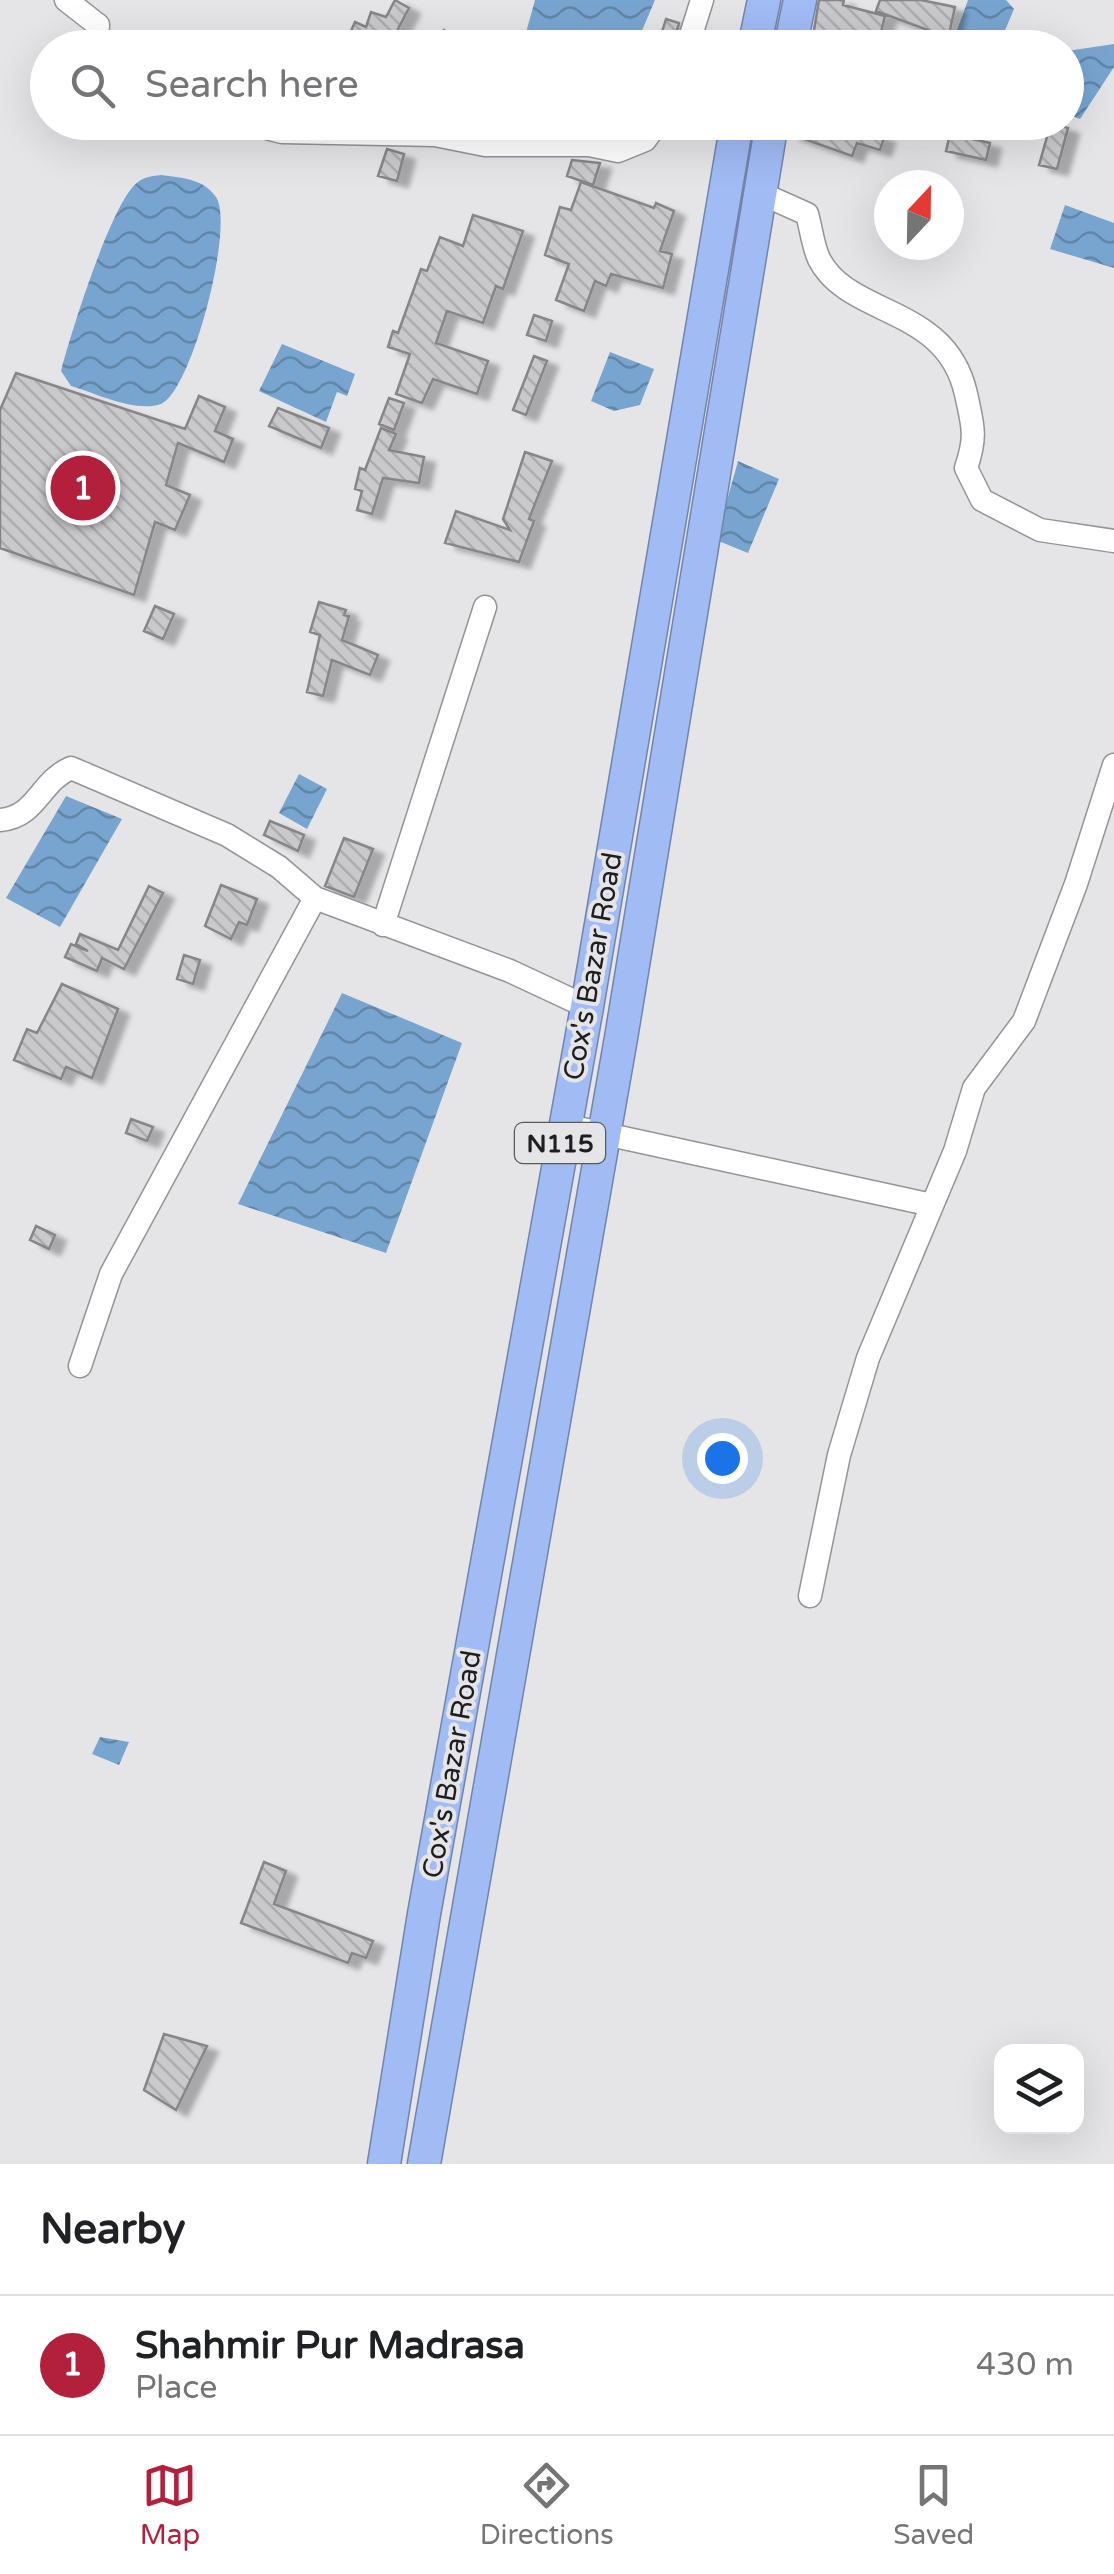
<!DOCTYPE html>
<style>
:root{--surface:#fff;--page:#f2f2f2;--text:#202124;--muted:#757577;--line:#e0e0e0;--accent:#b3203b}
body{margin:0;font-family:"Varela Round",sans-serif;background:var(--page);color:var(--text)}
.controls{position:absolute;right:30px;bottom:30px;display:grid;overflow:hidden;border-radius:20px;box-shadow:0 10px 40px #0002}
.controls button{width:90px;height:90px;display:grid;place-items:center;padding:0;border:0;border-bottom:2px solid var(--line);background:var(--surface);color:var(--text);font:50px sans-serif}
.compass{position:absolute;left:874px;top:170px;width:90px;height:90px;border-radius:50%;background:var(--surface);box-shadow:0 10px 40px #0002;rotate:22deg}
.you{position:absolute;left:722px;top:1458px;width:35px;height:35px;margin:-25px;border:8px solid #fff;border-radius:50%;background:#1a73e8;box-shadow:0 0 0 15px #1a73e833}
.badge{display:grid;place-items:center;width:65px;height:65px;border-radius:50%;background:var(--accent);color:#fff;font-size:32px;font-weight:700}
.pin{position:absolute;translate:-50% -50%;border:5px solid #fff;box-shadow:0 2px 10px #0006}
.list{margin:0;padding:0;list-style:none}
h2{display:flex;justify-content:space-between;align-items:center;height:130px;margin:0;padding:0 40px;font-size:42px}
h2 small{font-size:32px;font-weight:400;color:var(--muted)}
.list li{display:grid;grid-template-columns:65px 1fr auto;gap:30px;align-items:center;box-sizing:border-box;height:140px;padding:0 40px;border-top:2px solid var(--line)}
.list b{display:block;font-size:38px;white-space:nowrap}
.list p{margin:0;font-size:32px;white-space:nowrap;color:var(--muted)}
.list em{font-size:32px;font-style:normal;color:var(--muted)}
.icon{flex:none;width:55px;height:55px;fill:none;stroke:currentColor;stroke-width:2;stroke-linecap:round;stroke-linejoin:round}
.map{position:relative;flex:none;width:1114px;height:2164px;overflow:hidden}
.search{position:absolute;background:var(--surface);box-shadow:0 10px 40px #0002;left:30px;right:30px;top:30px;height:110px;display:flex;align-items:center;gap:25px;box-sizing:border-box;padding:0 35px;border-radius:55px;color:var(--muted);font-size:38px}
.sheet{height:270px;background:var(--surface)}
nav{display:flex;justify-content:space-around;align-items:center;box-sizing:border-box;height:140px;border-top:2px solid var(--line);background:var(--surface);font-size:28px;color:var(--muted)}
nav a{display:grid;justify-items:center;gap:5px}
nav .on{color:var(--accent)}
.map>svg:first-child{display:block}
.water{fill:url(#water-waves)}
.building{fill:url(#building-back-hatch);stroke:#878588;stroke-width:2.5;filter:url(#shadow)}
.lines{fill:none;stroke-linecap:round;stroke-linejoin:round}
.minor-casing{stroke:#949497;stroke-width:25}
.highway-casing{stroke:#7384aa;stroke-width:35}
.minor{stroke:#fff;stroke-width:22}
.highway{stroke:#a1bbf5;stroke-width:32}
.labels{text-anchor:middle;stroke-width:8;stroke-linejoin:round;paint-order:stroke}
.shield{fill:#e5e5e8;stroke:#5a5a5b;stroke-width:2.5}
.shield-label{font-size:25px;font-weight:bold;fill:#1e1e1f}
.street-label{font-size:28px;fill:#1e1e1f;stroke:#e5e5e8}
</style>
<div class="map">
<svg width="1114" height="2164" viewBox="0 0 1114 2164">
<defs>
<pattern id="water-waves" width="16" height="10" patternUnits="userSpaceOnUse" patternTransform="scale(2.5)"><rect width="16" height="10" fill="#78a5d0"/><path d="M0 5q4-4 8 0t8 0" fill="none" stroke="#6286a8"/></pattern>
<pattern id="building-back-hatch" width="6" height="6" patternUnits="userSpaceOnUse" patternTransform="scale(2.5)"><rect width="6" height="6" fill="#c9c8cb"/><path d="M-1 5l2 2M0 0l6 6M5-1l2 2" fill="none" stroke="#acabae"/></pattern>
<filter id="shadow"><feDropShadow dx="11" dy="6" stdDeviation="2.5" flood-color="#0004"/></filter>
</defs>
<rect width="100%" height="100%" fill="#e5e5e8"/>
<path class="water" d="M 535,0 L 655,0 L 635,47 L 522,47 Z
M 968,0 L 1006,0 L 1014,9 L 998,47 L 951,47 Z
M 1114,44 L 1114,67 L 1080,119 L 1067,114 L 1067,51 Z
M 161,175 C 181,178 203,178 216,197 C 235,225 192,391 161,404 C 136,413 95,393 71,386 L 61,371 C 70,336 112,200 138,182 C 144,177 153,176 161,175 Z
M 1065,205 L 1114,223 L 1114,268 L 1050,249 Z
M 282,344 L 355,374 L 347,396 L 337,392 L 326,422 L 259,391 Z
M 610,352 L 654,369 L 640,405 L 614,411 L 591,401 Z
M 738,461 L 779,479 L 748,553 L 716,540 Z
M 299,774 L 327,789 L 307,829 L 279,813 Z
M 66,796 L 122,819 L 60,927 L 6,898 Z
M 342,993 L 462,1043 L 386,1253 L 238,1204 Z
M 100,1737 L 129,1742 L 119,1765 L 92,1754 Z"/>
<path class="building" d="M 395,0 L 409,8 L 388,48 L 364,48 L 347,40 L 355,22 L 366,27 L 371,12 L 386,17 Z
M 819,0 L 844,0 L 843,5 L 885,16 L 877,48 L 811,48 Z
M 880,0 L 921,0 L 955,7 L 946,48 L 925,48 L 928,30 L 876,11 Z
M 666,19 L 679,23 L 672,48 L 657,48 Z
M 444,30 L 473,48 L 435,48 Z
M 792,122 L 840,122 L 884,137 L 880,150 L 857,143 L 852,156 L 790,134 Z
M 1051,123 L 1068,128 L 1057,169 L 1039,165 Z
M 950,134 L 990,143 L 986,160 L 946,151 Z
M 387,149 L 404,154 L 397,181 L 378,176 Z
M 572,160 L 600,163 L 593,185 L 567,176 Z
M 581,182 L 654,208 L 656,203 L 674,211 L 660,251 L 672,254 L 663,288 L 611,274 L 606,286 L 595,281 L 584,311 L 556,300 L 569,264 L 545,255 L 560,207 L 571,210 Z
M 473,215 L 523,231 L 503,289 L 496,286 L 483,323 L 447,311 L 436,343 L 488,361 L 477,394 L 433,379 L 422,403 L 396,394 L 410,354 L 388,347 L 393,331 L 398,333 L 421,269 L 427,271 L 440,237 L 463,246 Z
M 534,315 L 552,321 L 546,341 L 527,335 Z
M 534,356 L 547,361 L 526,415 L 513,410 Z
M 16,373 L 185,429 L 199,396 L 225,407 L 215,431 L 233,439 L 224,462 L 178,443 L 166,485 L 190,495 L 175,530 L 155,522 L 134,595 L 0,548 L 0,410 Z
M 389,398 L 404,403 L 394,430 L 379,424 Z
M 278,408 L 329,428 L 321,448 L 269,426 Z
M 381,428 L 396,434 L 389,450 L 424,457 L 419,483 L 383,478 L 372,514 L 357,510 L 362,491 L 355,489 L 360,468 L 365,470 Z
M 525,452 L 552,461 L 529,519 L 534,521 L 519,562 L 445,543 L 456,511 L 510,530 L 503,519 Z
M 319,602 L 346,610 L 344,615 L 349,616 L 342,640 L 378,655 L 370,675 L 332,660 L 323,696 L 307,692 L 320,635 L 310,632 Z
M 155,606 L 174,614 L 163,639 L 144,631 Z
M 270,821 L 304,835 L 298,851 L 264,835 Z
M 344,838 L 373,849 L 354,897 L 325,886 Z
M 221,885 L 257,899 L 247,925 L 239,922 L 231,939 L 205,926 Z
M 149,886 L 163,893 L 124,969 L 102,958 L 97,971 L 65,957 L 71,944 L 88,951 L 76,944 L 80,934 L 118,950 Z
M 184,955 L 200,960 L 193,984 L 177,979 Z
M 62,984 L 118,1009 L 92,1078 L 66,1067 L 61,1079 L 14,1060 L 27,1029 L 37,1033 Z
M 131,1119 L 153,1127 L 147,1141 L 126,1133 Z
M 36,1226 L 55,1235 L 49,1249 L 30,1240 Z
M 264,1862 L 286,1871 L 274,1904 L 373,1941 L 366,1958 L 352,1953 L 348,1963 L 241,1923 Z
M 164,2034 L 207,2046 L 176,2110 L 144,2090 Z"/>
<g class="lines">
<defs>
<path id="minor" d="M 66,0 L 98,25 L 96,48
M 687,48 L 702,0
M 243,122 L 282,132 L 435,135 L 485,145 L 589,145 L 618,151 L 645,140 L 658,122
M 760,193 L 807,214 C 811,228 813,246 819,259 C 849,318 946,304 966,394 C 973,426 977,436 966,468 L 982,500 L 1040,530 L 1114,541
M 0,820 C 37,817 39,782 71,768 L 227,835 L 279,867 L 315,898 L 510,971 L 587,1007
M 383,925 L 485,607
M 564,1125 L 932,1205
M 80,1366 L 111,1274 L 315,898
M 810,1596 L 839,1455 L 868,1358 L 955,1151 L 974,1088 L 1024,1021 L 1076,884 L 1114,765"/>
<path id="highway" d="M 754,48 L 764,0
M 790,48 L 800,0
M 384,2164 L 424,1914 L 587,1007 L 737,122
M 424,2164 L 621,1038 L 772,122"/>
</defs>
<use href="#minor" class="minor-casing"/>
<use href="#highway" class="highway-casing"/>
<use href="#minor" class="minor"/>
<use href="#highway" class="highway"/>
</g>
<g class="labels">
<rect class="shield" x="515" y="1123" width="90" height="40" rx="8"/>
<g class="shield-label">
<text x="560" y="1152">N115</text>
</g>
<g class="street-label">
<text transform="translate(592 966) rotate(-80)" y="10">Cox's Bazar Road</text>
<text transform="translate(451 1764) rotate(-80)" y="10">Cox's Bazar Road</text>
</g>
</g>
</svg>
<div class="controls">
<button><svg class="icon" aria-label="layers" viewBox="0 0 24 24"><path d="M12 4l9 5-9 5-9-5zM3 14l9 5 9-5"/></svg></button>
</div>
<svg class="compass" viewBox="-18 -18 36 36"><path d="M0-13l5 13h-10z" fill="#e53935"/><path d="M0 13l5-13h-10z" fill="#757577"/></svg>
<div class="you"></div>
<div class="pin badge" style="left:83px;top:488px">1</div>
<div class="search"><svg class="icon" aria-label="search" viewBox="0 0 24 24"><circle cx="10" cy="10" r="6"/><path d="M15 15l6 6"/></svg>Search here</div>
</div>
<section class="sheet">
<h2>Nearby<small></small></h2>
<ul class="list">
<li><span class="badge">1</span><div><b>Shahmir Pur Madrasa</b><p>Place</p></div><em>430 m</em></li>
</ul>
</section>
<nav>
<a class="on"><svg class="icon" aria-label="map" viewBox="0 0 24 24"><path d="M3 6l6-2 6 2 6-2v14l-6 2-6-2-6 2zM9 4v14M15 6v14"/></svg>Map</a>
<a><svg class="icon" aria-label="directions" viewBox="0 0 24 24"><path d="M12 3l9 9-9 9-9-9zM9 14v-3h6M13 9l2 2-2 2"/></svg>Directions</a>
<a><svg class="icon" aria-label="saved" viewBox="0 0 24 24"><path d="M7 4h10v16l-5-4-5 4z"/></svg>Saved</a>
</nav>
